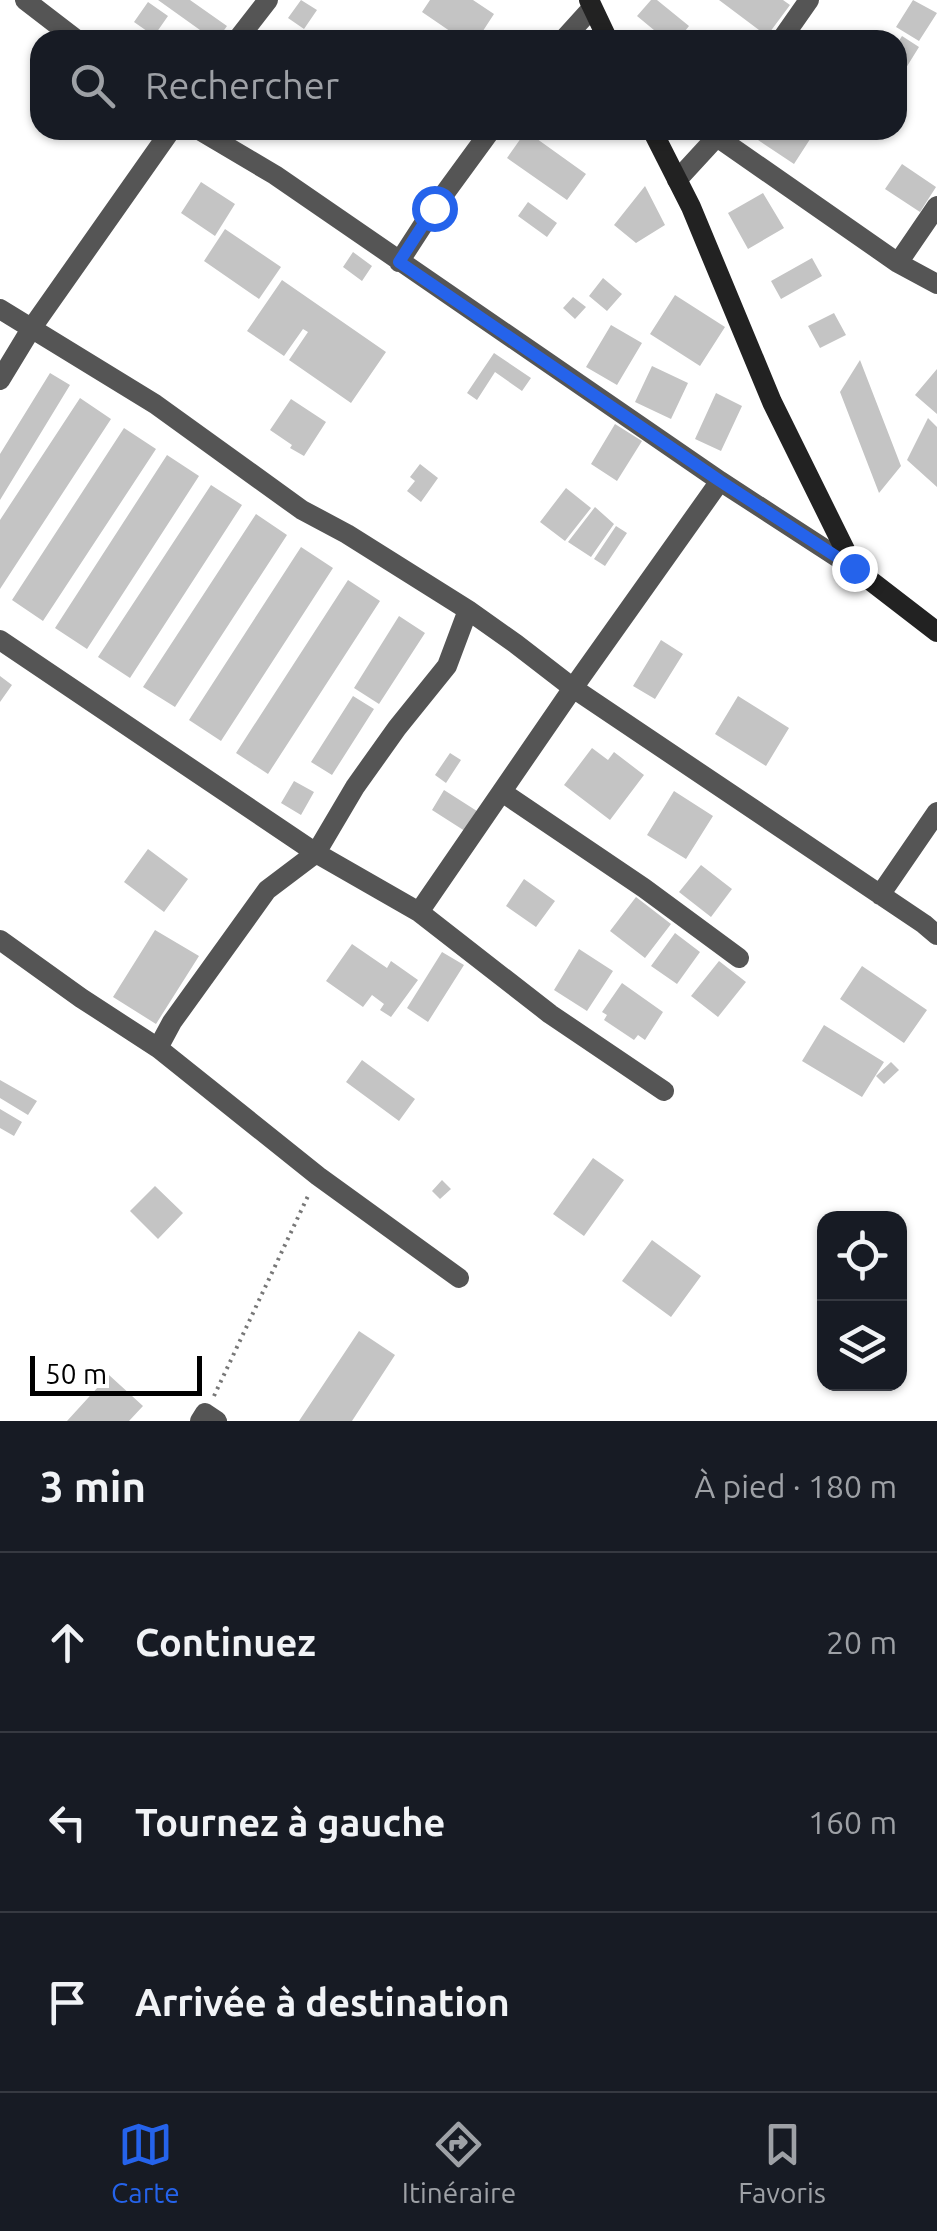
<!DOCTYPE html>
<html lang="fr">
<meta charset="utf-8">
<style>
:root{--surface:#171b24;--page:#242831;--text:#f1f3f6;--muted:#9ea1a6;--line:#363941;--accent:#2563eb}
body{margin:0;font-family:Ubuntu,sans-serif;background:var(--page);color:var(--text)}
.controls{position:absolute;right:30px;bottom:30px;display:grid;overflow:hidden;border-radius:20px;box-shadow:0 2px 8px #0004}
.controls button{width:90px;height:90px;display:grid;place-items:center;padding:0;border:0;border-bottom:2px solid var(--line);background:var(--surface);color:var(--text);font:50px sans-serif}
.scale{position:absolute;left:30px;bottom:25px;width:172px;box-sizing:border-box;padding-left:10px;border:5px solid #000;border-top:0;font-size:28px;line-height:35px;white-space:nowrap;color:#000;-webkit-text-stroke:8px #fff;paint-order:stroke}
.stop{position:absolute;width:30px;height:30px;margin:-22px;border:8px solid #2563eb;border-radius:50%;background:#fff}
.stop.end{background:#2563eb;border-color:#fff;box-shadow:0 2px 10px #0008}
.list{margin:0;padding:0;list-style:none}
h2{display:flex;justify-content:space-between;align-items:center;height:130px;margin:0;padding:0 40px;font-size:42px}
h2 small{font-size:32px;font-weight:400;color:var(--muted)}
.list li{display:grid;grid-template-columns:65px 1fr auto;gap:30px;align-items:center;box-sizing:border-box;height:180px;padding:0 40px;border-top:2px solid var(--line)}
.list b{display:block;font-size:38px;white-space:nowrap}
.list em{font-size:32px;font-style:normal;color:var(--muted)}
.icon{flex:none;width:55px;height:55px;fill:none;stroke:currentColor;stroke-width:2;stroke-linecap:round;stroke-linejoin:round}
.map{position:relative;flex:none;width:937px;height:1421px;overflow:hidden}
.search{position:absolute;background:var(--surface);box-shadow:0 2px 8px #0004;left:30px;right:30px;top:30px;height:110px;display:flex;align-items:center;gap:25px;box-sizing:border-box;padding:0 35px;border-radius:30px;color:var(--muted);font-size:38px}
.sheet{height:670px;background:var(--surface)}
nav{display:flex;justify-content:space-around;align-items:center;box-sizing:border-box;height:140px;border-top:2px solid var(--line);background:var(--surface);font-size:28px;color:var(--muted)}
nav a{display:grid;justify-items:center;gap:5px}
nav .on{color:var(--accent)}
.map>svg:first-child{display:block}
.building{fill:#c4c4c4}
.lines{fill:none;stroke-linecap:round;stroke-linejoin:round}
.path{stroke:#777;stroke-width:4;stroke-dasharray:2.5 5;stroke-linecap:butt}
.street{stroke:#555;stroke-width:20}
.secondary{stroke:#222;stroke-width:20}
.route{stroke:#2563eb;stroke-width:12}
</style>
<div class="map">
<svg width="937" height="1421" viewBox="0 0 937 1421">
<rect width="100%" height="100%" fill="#fff"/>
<path class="building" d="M 158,0 L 190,0 L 227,26 L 217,40 L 214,40 Z
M 301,0 L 317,10 L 304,29 L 288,18 Z
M 430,0 L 473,0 L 494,14 L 477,40 L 463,40 L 422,12 Z
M 651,0 L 657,0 L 689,26 L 678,40 L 666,40 L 637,16 Z
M 719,0 L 783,0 L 790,5 L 767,36 Z
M 913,0 L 937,13 L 919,41 L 896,27 Z
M 148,2 L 168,16 L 154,36 L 134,22 Z
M 902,36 L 919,47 L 901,76 L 897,73 L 897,44 Z
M 752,130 L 809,130 L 814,133 L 794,164 L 749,134 Z
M 526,131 L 586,174 L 567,200 L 507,158 Z
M 902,164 L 936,187 L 920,212 L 885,189 Z
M 201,182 L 235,204 L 215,236 L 181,213 Z
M 645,186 L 665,225 L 636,243 L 614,225 Z
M 763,193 L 784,228 L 748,249 L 728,213 Z
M 528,202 L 557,223 L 547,237 L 518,216 Z
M 225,229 L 281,267 L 259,299 L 204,261 Z
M 353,252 L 372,266 L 362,281 L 343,267 Z
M 812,258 L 822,276 L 781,299 L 771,281 Z
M 603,278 L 622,294 L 607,311 L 589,296 Z
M 282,280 L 386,352 L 351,403 L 289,360 L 308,332 L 303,329 L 284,356 L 247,331 Z
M 675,295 L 725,327 L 700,366 L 650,334 Z
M 573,297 L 586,307 L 575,319 L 563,308 Z
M 834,313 L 846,335 L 820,348 L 808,326 Z
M 611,325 L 642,343 L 617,385 L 586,367 Z
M 494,353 L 531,378 L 522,391 L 495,372 L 477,400 L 467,393 Z
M 860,360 L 901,466 L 879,493 L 840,392 Z
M 652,366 L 688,383 L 671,419 L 635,402 Z
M 937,369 L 937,414 L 915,395 Z
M 50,373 L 70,385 L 0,500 L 0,454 Z
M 716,393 L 742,406 L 721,451 L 695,439 Z
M 80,398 L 111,419 L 0,589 L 0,520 Z
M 291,399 L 326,422 L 304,456 L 290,448 L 292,445 L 270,430 Z
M 928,418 L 937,427 L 937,487 L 907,460 Z
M 615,424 L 642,441 L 617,481 L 591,464 Z
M 124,428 L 156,449 L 43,621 L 12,600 Z
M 167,455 L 199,476 L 87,649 L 55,628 Z
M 420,464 L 438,478 L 421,502 L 407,491 L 415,481 L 410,477 Z
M 211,485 L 242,505 L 130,678 L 98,657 Z
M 566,488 L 591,508 L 565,541 L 540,522 Z
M 595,507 L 614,524 L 591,557 L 568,542 Z
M 256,514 L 287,535 L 175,707 L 143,687 Z
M 616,526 L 627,533 L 605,566 L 594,559 Z
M 301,547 L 333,568 L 221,741 L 189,720 Z
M 348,580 L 380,601 L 268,774 L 236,753 Z
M 399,616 L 425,633 L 379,704 L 354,688 Z
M 661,640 L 683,654 L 655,699 L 633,686 Z
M 0,676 L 12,685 L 0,702 Z
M 353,696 L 374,709 L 332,775 L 311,762 Z
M 738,696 L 789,728 L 766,766 L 715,734 Z
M 592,748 L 608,760 L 614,752 L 644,775 L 610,820 L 564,785 Z
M 450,753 L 461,760 L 446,783 L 435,775 Z
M 294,781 L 314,792 L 301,815 L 281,803 Z
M 444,790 L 480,813 L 468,833 L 432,810 Z
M 674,791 L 713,816 L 686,859 L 647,835 Z
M 148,849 L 188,879 L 164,912 L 124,882 Z
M 701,865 L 732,889 L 711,917 L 679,892 Z
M 524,879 L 555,901 L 536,927 L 506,906 Z
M 636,897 L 671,924 L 645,958 L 610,931 Z
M 155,930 L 199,956 L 156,1024 L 113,997 Z
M 675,933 L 700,952 L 677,984 L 651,966 Z
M 352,944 L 387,968 L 391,961 L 418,980 L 391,1017 L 380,1010 L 384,1004 L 372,995 L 363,1007 L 326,981 Z
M 579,949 L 613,971 L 587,1011 L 554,990 Z
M 442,952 L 464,965 L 428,1022 L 407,1008 Z
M 719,961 L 746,982 L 718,1017 L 691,996 Z
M 862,966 L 927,1010 L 904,1043 L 840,999 Z
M 622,983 L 663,1012 L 645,1040 L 638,1035 L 634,1040 L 604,1020 L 607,1015 L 602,1012 Z
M 824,1025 L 884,1062 L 862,1097 L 802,1061 Z
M 362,1060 L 415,1099 L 399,1121 L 346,1082 Z
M 891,1062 L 899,1070 L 884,1084 L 876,1076 Z
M 0,1080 L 37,1101 L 28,1115 L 0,1098 Z
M 0,1109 L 22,1122 L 14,1136 L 0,1128 Z
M 593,1158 L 624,1180 L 584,1236 L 553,1214 Z
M 442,1180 L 451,1189 L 440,1199 L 432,1191 Z
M 155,1186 L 183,1213 L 158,1239 L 130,1211 Z
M 652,1240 L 701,1276 L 671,1317 L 622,1281 Z
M 359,1331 L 395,1355 L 352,1421 L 299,1421 Z
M 109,1375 L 143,1406 L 129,1421 L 67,1421 Z"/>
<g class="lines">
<path class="path" d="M 214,1396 L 308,1196"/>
<path class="street" d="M 25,0 L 77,40
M 237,40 L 268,0
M 563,40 L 592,8
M 781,40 L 809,0
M 199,130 L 275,175 L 720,481 L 854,568
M 707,130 L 898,263 L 937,284
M 677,180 L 723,130
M 399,262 L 434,208 L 491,130
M 898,263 L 937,206
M 0,309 L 155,404 L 302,510 L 347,534 L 468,610 L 516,644 L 573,688 L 924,924 L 937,935
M 0,380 L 31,329 L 171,130
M 0,640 L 316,853 L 419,912 L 550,1014 L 664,1091
M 502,792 L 644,888 L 739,958
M 880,895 L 937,812
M 419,912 L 573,688 L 720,481
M 0,940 L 81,998 L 158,1048 L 318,1176 L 459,1278
M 158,1048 L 172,1022 L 267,890 L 316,853 L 355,787 L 397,728 L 447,666 L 468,610
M 200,1421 L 205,1413 L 217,1421"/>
<path class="secondary" d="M 589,0 L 608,40
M 652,130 L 691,207 L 772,402 L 854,568 L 937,632"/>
</g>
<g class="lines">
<path class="route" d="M 434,208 L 399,262 L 720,481 L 854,568"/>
</g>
</svg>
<div class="controls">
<button><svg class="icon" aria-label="locate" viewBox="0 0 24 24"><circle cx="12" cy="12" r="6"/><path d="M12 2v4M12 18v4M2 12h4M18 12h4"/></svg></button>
<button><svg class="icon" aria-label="layers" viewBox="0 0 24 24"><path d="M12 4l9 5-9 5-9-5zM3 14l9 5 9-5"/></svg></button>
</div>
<div class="scale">50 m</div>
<div class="stop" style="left:434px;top:208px"></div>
<div class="stop end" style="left:854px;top:568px"></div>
<div class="search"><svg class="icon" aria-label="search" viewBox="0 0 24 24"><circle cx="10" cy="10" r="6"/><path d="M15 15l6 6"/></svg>Rechercher</div>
</div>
<section class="sheet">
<h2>3 min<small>À pied · 180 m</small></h2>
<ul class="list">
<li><svg class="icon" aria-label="ahead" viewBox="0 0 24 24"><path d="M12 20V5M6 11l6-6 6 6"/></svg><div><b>Continuez</b></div><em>20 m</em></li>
<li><svg class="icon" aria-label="left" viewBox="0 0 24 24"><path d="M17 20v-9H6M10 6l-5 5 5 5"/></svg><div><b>Tournez à gauche</b></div><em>160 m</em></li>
<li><svg class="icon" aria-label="arrive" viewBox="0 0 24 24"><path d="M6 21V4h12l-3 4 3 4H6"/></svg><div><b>Arrivée à destination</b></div></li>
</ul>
</section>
<nav>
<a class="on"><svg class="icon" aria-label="map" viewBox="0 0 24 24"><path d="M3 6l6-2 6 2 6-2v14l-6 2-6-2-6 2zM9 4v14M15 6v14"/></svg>Carte</a>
<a><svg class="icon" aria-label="directions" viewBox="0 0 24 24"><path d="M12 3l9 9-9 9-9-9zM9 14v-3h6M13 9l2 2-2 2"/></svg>Itinéraire</a>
<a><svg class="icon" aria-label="saved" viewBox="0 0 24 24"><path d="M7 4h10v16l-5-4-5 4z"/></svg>Favoris</a>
</nav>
